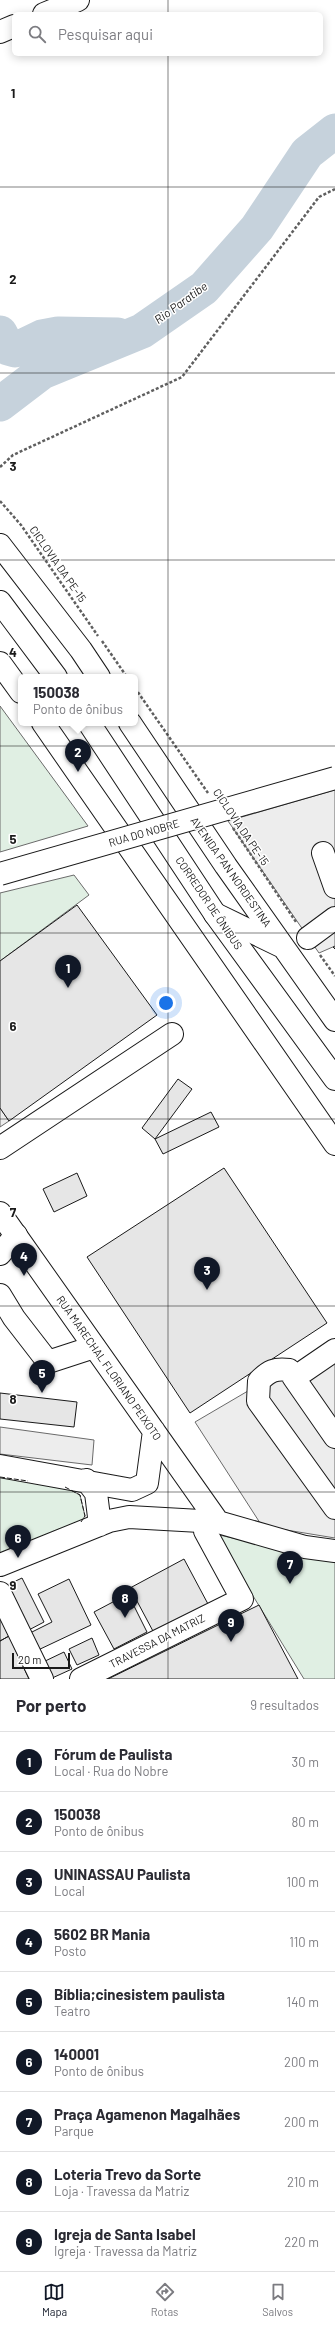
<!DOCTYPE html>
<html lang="pt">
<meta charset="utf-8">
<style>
:root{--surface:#fff;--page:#f7f7f7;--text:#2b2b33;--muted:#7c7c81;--line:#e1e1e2;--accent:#111827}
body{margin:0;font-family:Barlow,sans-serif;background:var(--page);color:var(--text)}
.scale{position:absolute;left:12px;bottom:10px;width:58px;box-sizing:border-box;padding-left:4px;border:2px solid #1a1a1a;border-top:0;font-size:11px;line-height:14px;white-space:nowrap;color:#1a1a1a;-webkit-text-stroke:3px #fff;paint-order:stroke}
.you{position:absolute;left:166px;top:1003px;width:14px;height:14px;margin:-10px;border:3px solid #fff;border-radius:50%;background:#1a73e8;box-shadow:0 0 0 6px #1a73e833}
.badge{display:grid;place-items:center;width:26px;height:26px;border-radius:50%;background:var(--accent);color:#fff;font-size:13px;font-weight:700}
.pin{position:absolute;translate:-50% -33px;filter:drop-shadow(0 1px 2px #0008)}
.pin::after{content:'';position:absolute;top:21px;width:14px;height:12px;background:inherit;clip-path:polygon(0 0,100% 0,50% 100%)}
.popup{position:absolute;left:18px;top:674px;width:120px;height:52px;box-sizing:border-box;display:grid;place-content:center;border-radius:6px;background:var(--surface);filter:drop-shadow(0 1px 3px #0005);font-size:13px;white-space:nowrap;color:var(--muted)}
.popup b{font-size:15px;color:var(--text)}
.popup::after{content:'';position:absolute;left:50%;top:100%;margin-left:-8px;border:8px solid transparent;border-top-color:var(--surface)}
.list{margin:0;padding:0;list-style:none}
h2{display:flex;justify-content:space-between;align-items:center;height:52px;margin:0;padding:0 16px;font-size:17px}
h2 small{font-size:13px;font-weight:400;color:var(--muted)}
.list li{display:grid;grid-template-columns:26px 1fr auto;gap:12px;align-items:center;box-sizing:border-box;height:60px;padding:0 16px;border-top:1px solid var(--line)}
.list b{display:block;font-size:15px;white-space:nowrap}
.list p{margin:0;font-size:13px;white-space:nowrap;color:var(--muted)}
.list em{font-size:13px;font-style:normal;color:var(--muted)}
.icon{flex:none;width:22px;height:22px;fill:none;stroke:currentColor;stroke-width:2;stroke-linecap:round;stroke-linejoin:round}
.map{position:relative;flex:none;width:335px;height:1679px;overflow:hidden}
.search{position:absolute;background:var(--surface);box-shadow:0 2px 10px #0003;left:12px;right:12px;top:12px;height:44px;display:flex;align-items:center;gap:10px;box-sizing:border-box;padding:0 14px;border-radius:6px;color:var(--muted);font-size:15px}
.sheet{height:592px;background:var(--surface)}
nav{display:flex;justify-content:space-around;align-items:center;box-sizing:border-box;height:56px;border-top:1px solid var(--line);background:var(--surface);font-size:11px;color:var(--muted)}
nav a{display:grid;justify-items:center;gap:2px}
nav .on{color:var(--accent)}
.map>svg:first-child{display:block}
.green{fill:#e0efe3;stroke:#6a6a6a}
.parking{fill:#ededed;stroke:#6a6a6a}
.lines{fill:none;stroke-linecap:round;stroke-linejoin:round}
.river{stroke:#c6d2dc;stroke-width:35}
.building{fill:#e6e6e6;stroke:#1a1a1a}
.minor-casing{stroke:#1a1a1a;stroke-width:24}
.major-casing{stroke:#1a1a1a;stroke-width:24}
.highway-casing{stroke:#1a1a1a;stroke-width:24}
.path{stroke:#5f5f5f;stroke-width:2.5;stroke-dasharray:3 2;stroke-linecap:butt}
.minor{stroke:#fff;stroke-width:22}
.major{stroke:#fff;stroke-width:22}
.highway{stroke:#fff;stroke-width:22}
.major-bridge-casing{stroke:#1a1a1a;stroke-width:24;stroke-linecap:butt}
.major-bridge{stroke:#fff;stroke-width:22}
.fence{stroke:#1a1a1a;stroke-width:1;stroke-dasharray:5 2;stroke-linecap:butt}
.grid{fill:none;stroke:#1a1a1a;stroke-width:1;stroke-opacity:0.55}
.labels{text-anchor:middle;stroke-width:3;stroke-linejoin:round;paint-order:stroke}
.street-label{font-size:11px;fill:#1a1a1a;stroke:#fff}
.water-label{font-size:12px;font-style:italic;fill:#1a1a1a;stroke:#fff}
.grid-label{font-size:13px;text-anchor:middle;font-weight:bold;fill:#1a1a1a;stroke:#fff;stroke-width:3;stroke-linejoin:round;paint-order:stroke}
</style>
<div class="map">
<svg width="335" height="1679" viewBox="0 0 335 1679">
<rect width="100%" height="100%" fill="#fff"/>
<path class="green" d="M 0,706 L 88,826 L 0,852 Z
M 74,875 L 89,895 L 0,961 L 0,893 Z
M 0,1477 L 63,1486 L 80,1495 L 85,1516 L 77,1528 L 0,1556 Z
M 215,1534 L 299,1553 L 335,1557 L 335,1679 L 304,1679 Z"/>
<path class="parking" d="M 335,790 L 335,946 L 319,953 L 228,821 Z
M 0,1108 L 9,1121 L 0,1127 Z
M 335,1340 L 335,1538 L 262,1526 L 195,1422 Z
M 0,1427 L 94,1440 L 92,1465 L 0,1454 Z"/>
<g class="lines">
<path class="river" d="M 0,333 L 8,348 L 15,350 L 42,337 L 58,334 L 118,335
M 0,404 L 42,372 L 142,331 L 204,288 L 257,228 L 307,153 L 335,131"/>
</g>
<path class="building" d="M 77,905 L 157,1015 L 9,1121 L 0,1108 L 0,961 Z
M 178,1079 L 192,1089 L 155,1139 L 142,1128 Z
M 211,1112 L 219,1127 L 163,1154 L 155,1139 Z
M 224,1168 L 327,1323 L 190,1413 L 87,1257 Z
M 77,1173 L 87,1196 L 54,1212 L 43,1189 Z
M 0,1393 L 77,1402 L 74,1427 L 0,1419 Z
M 184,1559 L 208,1604 L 154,1633 L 130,1588 Z
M 22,1578 L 44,1622 L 25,1632 L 3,1587 Z
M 69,1579 L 91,1625 L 36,1651 L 28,1634 L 52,1622 L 38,1594 Z
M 128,1594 L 147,1632 L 114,1649 L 94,1612 Z
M 259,1605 L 298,1679 L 108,1679 Z
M 0,1617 L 9,1636 L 0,1641 Z
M 9,1636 L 29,1679 L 0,1679 L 0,1641 Z
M 92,1638 L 99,1655 L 77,1665 L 69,1649 Z
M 64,1652 L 72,1669 L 50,1679 L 41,1663 Z"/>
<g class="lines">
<defs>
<path id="minor" d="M 44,14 L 78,0
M 0,32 L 14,26
M 0,602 L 56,677
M 89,723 L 215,914 L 335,1079
M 323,853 L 335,887
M 308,938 L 335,918
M 0,1148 L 172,1034
M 0,1254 L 16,1235
M 0,1295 L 14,1318 L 48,1362 L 94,1347
M 335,1350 L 294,1378 L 289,1370 C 275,1368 269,1371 259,1381 L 258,1401 L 335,1508
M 294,1378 L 335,1437
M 0,1593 L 42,1679
M 81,1679 L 242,1599 L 205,1531 L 208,1522"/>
<path id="major" d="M 0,1213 L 218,1522
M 0,1466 L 132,1490 L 147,1483 L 154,1431
M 86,1480 L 96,1493 L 100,1525
M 0,1565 L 109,1521 L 129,1517 L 218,1522 L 305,1547 L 335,1551"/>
<path id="highway" d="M 0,545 L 81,650 L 99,677
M 0,663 L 21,692
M 43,723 L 335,1144
M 130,723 L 226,866 L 335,1020
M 215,914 L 281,946"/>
</defs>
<use href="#minor" class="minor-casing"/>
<use href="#major" class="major-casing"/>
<use href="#highway" class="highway-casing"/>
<path class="path" d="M 0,467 L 13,455 L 182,377 L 319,197 L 335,189
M 0,501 L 21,525 L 98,636
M 102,641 L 127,677
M 135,688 L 208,793
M 233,828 L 296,922
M 320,955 L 335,976"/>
<use href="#minor" class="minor"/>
<use href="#major" class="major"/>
<use href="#highway" class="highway"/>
<defs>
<path id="major-bridge" d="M 0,874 L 335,778"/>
</defs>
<use href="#major-bridge" class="major-bridge-casing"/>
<use href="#major-bridge" class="major-bridge"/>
<path class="fence" d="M 335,947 L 333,947 L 335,949
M 0,1477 L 28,1481
M 65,1487 L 80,1495 L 85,1516 L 81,1522"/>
</g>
<path class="grid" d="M 168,0 L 168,14M 168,54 L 168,1679M 0,187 L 335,187M 0,373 L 335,373M 0,560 L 335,560M 0,746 L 335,746M 0,933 L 335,933M 0,1119 L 335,1119M 0,1306 L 335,1306M 0,1492 L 335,1492"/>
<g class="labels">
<g class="street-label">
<text transform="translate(58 564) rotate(55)" y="4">CICLOVIA DA PE-15</text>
<text transform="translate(241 827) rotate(56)" y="4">CICLOVIA DA PE-15</text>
<text transform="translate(144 833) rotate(-16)" y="4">RUA DO NOBRE</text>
<text transform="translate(231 872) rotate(55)" y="4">AVENIDA PAN NORDESTINA</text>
<text transform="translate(209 903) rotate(56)" y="4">CORREDOR DE ÔNIBUS</text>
<text transform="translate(109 1368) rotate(55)" y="4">RUA MARECHAL FLORIANO PEIXOTO</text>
<text transform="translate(157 1641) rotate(-27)" y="4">TRAVESSA DA MATRIZ</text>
</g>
<g class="water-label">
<text transform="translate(181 303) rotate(-36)" y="4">Rio Paratibe</text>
</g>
</g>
<g class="grid-label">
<text x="13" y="98">1</text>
<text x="13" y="284">2</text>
<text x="13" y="471">3</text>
<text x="13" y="657">4</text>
<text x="13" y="844">5</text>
<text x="13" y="1031">6</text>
<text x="13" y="1217">7</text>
<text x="13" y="1404">8</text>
<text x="13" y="1590">9</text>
</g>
</svg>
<div class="scale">20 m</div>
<div class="you"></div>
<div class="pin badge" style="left:68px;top:988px">1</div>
<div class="pin badge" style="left:78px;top:772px">2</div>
<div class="popup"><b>150038</b>Ponto de ônibus</div>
<div class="pin badge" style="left:207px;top:1290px">3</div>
<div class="pin badge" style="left:24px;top:1276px">4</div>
<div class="pin badge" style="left:42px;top:1393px">5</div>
<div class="pin badge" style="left:18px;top:1558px">6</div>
<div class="pin badge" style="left:290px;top:1584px">7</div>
<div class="pin badge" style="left:125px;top:1618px">8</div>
<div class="pin badge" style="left:231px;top:1642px">9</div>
<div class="search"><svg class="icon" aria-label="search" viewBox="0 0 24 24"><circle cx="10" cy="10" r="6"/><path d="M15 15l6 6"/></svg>Pesquisar aqui</div>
</div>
<section class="sheet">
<h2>Por perto<small>9 resultados</small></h2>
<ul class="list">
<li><span class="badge">1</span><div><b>Fórum de Paulista</b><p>Local · Rua do Nobre</p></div><em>30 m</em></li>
<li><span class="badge">2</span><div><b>150038</b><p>Ponto de ônibus</p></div><em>80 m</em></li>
<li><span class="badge">3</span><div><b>UNINASSAU Paulista</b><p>Local</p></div><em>100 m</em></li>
<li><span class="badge">4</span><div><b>5602 BR Mania</b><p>Posto</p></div><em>110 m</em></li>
<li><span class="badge">5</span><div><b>Bíblia;cinesistem paulista</b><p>Teatro</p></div><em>140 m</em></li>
<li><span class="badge">6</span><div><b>140001</b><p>Ponto de ônibus</p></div><em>200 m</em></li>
<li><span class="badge">7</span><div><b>Praça Agamenon Magalhães</b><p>Parque</p></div><em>200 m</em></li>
<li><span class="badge">8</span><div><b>Loteria Trevo da Sorte</b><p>Loja · Travessa da Matriz</p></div><em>210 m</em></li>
<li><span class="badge">9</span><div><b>Igreja de Santa Isabel</b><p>Igreja · Travessa da Matriz</p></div><em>220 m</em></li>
</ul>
</section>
<nav>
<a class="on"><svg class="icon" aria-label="map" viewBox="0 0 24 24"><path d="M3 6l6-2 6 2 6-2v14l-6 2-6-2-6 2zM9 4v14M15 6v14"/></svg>Mapa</a>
<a><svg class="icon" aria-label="directions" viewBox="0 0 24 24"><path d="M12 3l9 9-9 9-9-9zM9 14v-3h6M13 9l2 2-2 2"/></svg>Rotas</a>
<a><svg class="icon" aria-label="saved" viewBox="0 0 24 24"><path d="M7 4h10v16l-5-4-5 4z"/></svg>Salvos</a>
</nav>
